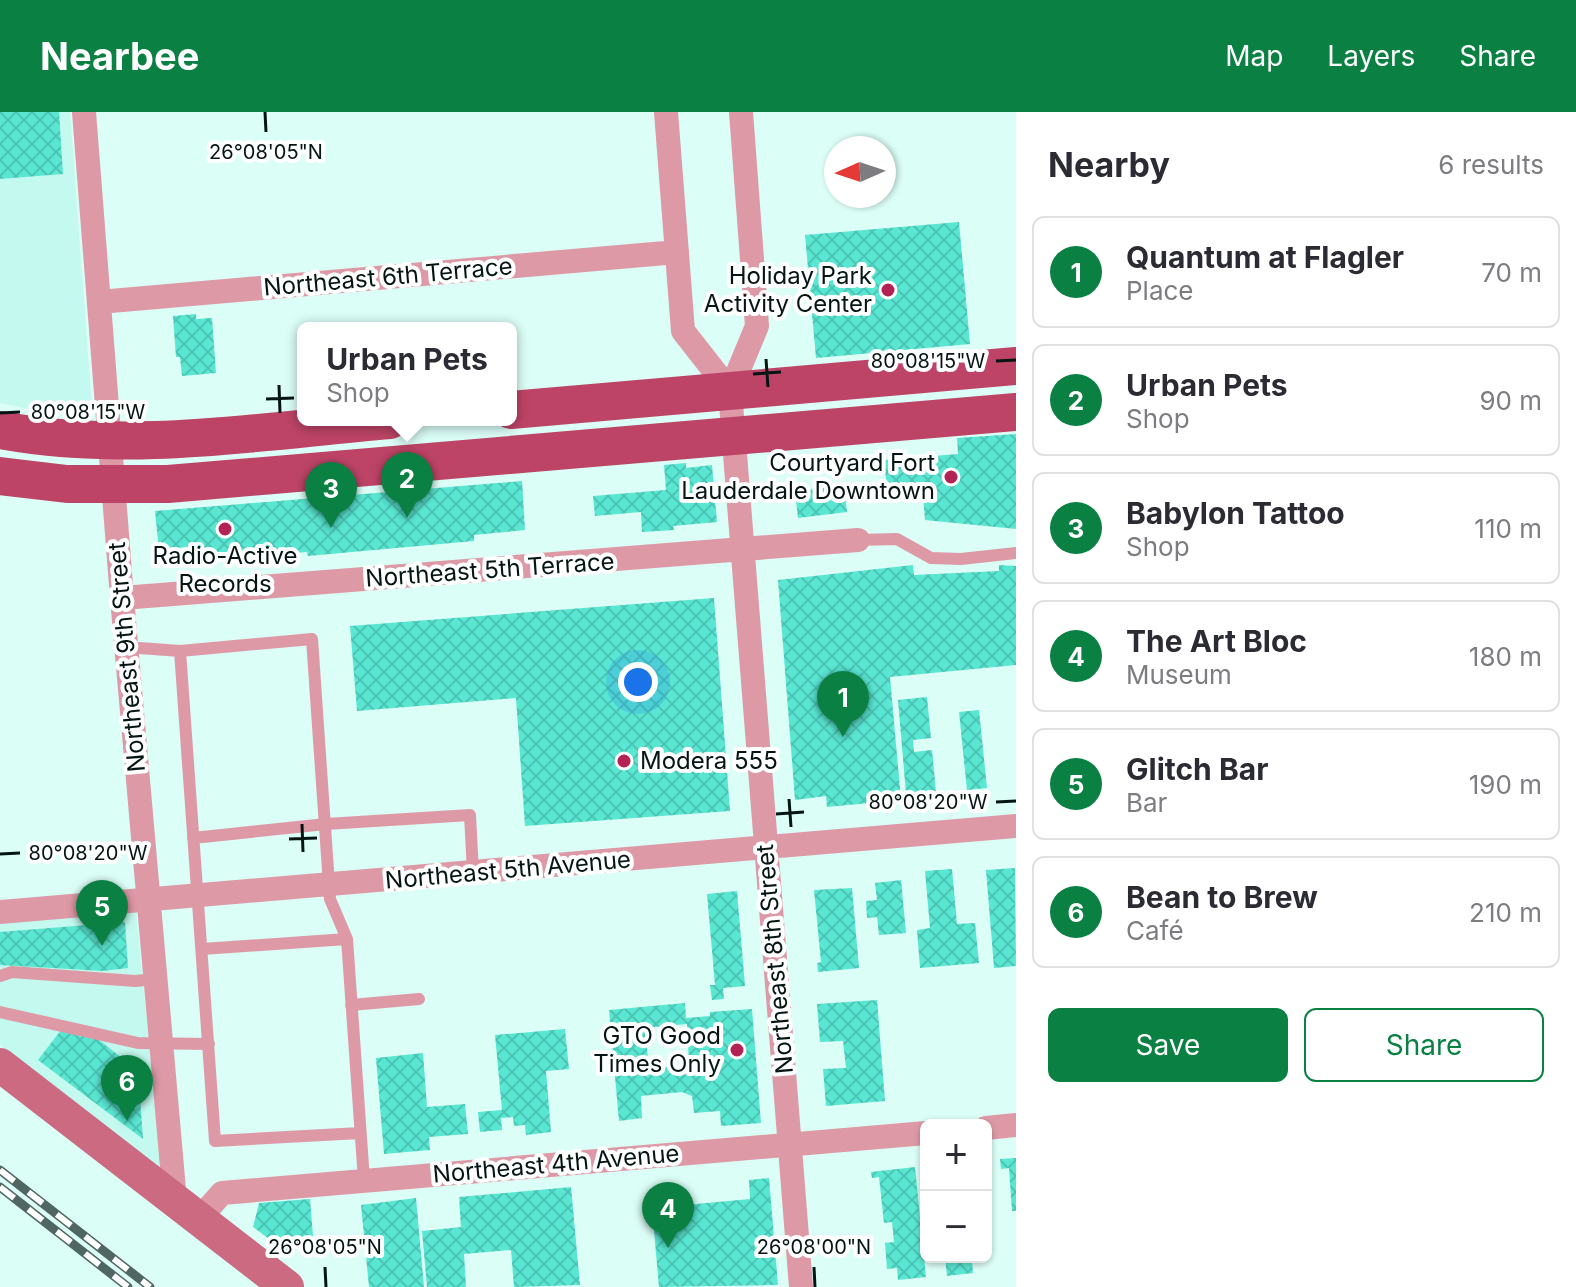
<!DOCTYPE html>
<meta charset="utf-8">
<style>
:root{--surface:#fff;--page:#f2f2f3;--text:#2b2b33;--muted:#7c7c81;--line:#e1e1e2;--accent:#0b8043}
body{margin:0;font-family:Inter,sans-serif;background:var(--page);color:var(--text)}
.controls{position:absolute;right:24px;bottom:24px;display:grid;overflow:hidden;border-radius:12px;box-shadow:0 2px 6px #0004}
.controls button{width:72px;height:72px;display:grid;place-items:center;padding:0;border:0;border-bottom:2px solid var(--line);background:var(--surface);color:var(--text);font:40px sans-serif}
.compass{position:absolute;left:824px;top:24px;width:72px;height:72px;border-radius:50%;background:var(--surface);box-shadow:0 2px 6px #0004;rotate:267deg}
.you{position:absolute;left:638px;top:570px;width:28px;height:28px;margin:-20px;border:6px solid #fff;border-radius:50%;background:#1a73e8;box-shadow:0 0 0 12px #1a73e833}
.badge{display:grid;place-items:center;width:52px;height:52px;border-radius:50%;background:var(--accent);color:#fff;font-size:26px;font-weight:700}
.pin{position:absolute;translate:-50% -66px;filter:drop-shadow(0 2px 4px #0008)}
.pin::after{content:'';position:absolute;top:42px;width:28px;height:24px;background:inherit;clip-path:polygon(0 0,100% 0,50% 100%)}
.popup{position:absolute;left:297px;top:210px;width:220px;height:104px;box-sizing:border-box;display:grid;place-content:center;border-radius:12px;background:var(--surface);filter:drop-shadow(0 2px 6px #0005);font-size:26px;white-space:nowrap;color:var(--muted)}
.popup b{font-size:30px;color:var(--text)}
.popup::after{content:'';position:absolute;left:50%;top:100%;margin-left:-16px;border:16px solid transparent;border-top-color:var(--surface)}
.list{margin:0;padding:0;list-style:none}
h2{display:flex;justify-content:space-between;align-items:center;height:104px;margin:0;padding:0 32px;font-size:34px}
h2 small{font-size:26px;font-weight:400;color:var(--muted)}
.list li{display:grid;grid-template-columns:52px 1fr auto;gap:24px;align-items:center;box-sizing:border-box;height:112px;margin:0 16px 16px;padding:0 16px;border:2px solid var(--line);border-radius:12px}
.list b{display:block;font-size:30px;white-space:nowrap}
.list p{margin:0;font-size:26px;white-space:nowrap;color:var(--muted)}
.list em{font-size:26px;font-style:normal;color:var(--muted)}
.actions{display:flex;gap:16px;padding:24px 32px}
.actions a{flex:1;padding:18px 0;border:2px solid var(--accent);border-radius:12px;text-align:center;font-size:28px;color:var(--accent)}
.actions .main{background:var(--accent);color:#fff}
.map{position:relative;flex:none;width:1016px;height:1175px;overflow:hidden}
header{display:flex;align-items:center;gap:48px;box-sizing:border-box;height:112px;padding:0 40px;background:var(--accent);color:#fff}
header strong{font-size:38px}
nav{display:flex;gap:44px;margin-inline-start:auto;font-size:28px}
main{display:flex}
aside{flex:1;background:var(--surface)}
.map>svg:first-child{display:block}
.built{fill:#c3f9ef}
.building{fill:url(#building-cross-hatch);fill-rule:evenodd}
.lines{fill:none;stroke-linecap:round;stroke-linejoin:round}
.lane{stroke:#de99a7;stroke-width:12}
.street{stroke:#de99a7;stroke-width:24}
.secondary{stroke:#cc6a81;stroke-width:34}
.primary{stroke:#bd4466;stroke-width:38}
.rail-casing{stroke:#4f6662;stroke-width:9}
.rail{stroke:#fff;stroke-width:6;stroke-dasharray:18;stroke-linecap:butt}
.ticks{fill:none;stroke:#051513;stroke-width:3}
.poi-dot{fill:#b22254;stroke:#fff;stroke-width:3}
.labels{text-anchor:middle;stroke-width:8;stroke-linejoin:round;paint-order:stroke}
.poi-label{font-size:24px;fill:#051513;stroke:#fff;text-anchor:end}
.street-label{font-size:24px;fill:#051513;stroke:#fff}
.ticks-label{font-size:20px;text-anchor:middle;fill:#051513;stroke:#fff;stroke-width:8;stroke-linejoin:round;paint-order:stroke}
</style>
<header>
<strong>Nearbee</strong>
<nav><a>Map</a><a>Layers</a><a>Share</a></nav>
</header>
<main>
<div class="map">
<svg width="1016" height="1175" viewBox="0 0 1016 1175">
<defs>
<pattern id="building-cross-hatch" width="8" height="8" patternUnits="userSpaceOnUse" patternTransform="scale(2)"><rect width="8" height="8" fill="#59e7d3"/><path d="M0 0l8 8M0 8l8-8" fill="none" stroke="#4cc5b4"/></pattern>
</defs>
<rect width="100%" height="100%" fill="#dbfef7"/>
<path class="built" d="M 0,0 L 70,0 L 93,310 L 0,291 Z
M 136,799 L 162,1064 L 0,933 L 0,812 Z"/>
<path class="building" d="M 0,0 L 59,0 L 63,62 L 0,67 Z
M 959,110 L 970,232 L 816,246 L 805,123 Z
M 196,202 L 196,207 L 212,206 L 216,261 L 182,264 L 180,245 L 176,245 L 173,204 Z
M 1016,322 L 1016,417 L 925,408 L 923,383 L 888,386 L 884,348 L 958,342 L 957,326 Z
M 686,351 L 686,356 L 712,353 L 717,410 L 673,414 L 674,418 L 642,420 L 641,400 L 595,404 L 593,384 L 666,378 L 664,353 Z
M 522,369 L 525,418 L 474,423 L 474,429 L 308,444 L 307,440 L 211,448 L 210,437 L 187,439 L 186,435 L 159,438 L 155,399 Z
M 844,374 L 847,400 L 798,406 L 795,379 Z
M 913,453 L 914,463 L 999,459 L 999,453 L 1016,454 L 1016,553 L 890,565 L 901,688 L 827,695 L 826,684 L 795,688 L 778,468 Z
M 714,486 L 730,699 L 525,714 L 516,586 L 357,599 L 350,514 Z
M 927,585 L 931,626 L 913,628 L 914,640 L 932,638 L 936,680 L 906,682 L 898,588 Z
M 979,598 L 987,676 L 967,678 L 959,600 Z
M 1015,756 L 1016,854 L 994,856 L 986,758 Z
M 952,757 L 957,812 L 975,811 L 979,851 L 920,856 L 917,818 L 930,816 L 925,759 Z
M 901,768 L 906,821 L 879,823 L 877,805 L 867,806 L 866,789 L 877,788 L 875,771 Z
M 852,776 L 859,856 L 818,860 L 817,851 L 821,850 L 814,778 Z
M 737,779 L 745,874 L 723,876 L 724,887 L 712,888 L 710,873 L 715,873 L 707,782 Z
M 125,810 L 128,856 L 103,859 L 0,853 L 0,820 Z
M 877,888 L 885,989 L 826,994 L 823,957 L 846,956 L 843,929 L 820,930 L 817,892 Z
M 685,891 L 686,906 L 710,904 L 710,900 L 752,897 L 761,1011 L 721,1014 L 720,999 L 694,1001 L 692,984 L 682,980 L 641,984 L 642,1006 L 619,1009 L 609,898 ZM 687,912 L 689,953 L 649,957 L 645,916 Z
M 565,917 L 569,957 L 546,959 L 551,1020 L 526,1023 L 525,1013 L 514,1014 L 513,1005 L 501,1006 L 502,1018 L 480,1020 L 478,1000 L 502,998 L 495,923 Z
M 61,918 L 98,927 L 138,959 L 143,1027 L 38,948 Z
M 423,941 L 427,995 L 465,992 L 468,1022 L 429,1025 L 430,1038 L 384,1042 L 376,946 Z
M 1016,1046 L 1016,1099 L 1012,1099 L 1009,1056 L 1001,1057 L 1000,1047 Z
M 915,1055 L 926,1165 L 898,1168 L 897,1156 L 887,1157 L 885,1131 L 894,1130 L 892,1110 L 884,1111 L 879,1065 L 872,1066 L 871,1060 Z
M 769,1066 L 778,1173 L 659,1175 L 652,1096 L 750,1087 L 749,1068 Z
M 571,1075 L 580,1173 L 514,1175 L 511,1138 L 464,1142 L 466,1175 L 427,1175 L 422,1119 L 461,1115 L 459,1085 Z
M 416,1086 L 424,1175 L 369,1175 L 361,1093 Z
M 310,1087 L 314,1136 L 284,1138 L 253,1115 L 259,1091 Z
M 945,1145 L 980,1145 L 980,1147 L 972,1148 L 973,1161 L 947,1164 Z"/>
<g class="lines">
<path class="lane" d="M 858,428 L 897,427 L 931,446 L 961,447 L 1016,441
M 126,535 L 180,539 L 215,1029 L 360,1021
M 180,539 L 312,527 L 330,787 L 347,827 L 364,1068
M 193,726 L 326,712 L 470,703 L 473,760
M 202,837 L 347,827
M 0,864 L 12,860 L 135,869 L 155,867
M 351,893 L 419,887
M 0,900 L 138,931 L 209,932"/>
<path class="street" d="M 84,0 L 122,486 L 175,1089
M 666,0 L 683,219 L 730,279
M 741,0 L 757,214 L 730,279 L 801,1175
M 99,190 L 677,140
M 122,486 L 858,428
M 0,800 L 1016,714
M 986,1016 L 1016,1013
M 198,1108 L 222,1081 L 926,1021"/>
<path class="secondary" d="M 0,953 L 287,1175"/>
<path class="primary" d="M 511,298 L 1016,254
M 0,318 C 128,342 261,319 390,308
M 0,364 L 67,372 L 168,372 L 1016,300"/>
<defs>
<path id="rail" d="M 0,1058 L 150,1175
M 0,1075 L 128,1175"/>
</defs>
<use href="#rail" class="rail-casing"/>
<use href="#rail" class="rail"/>
</g>
<path class="ticks" d="M 265,0 L 266,20M 766,247 L 768,275M 996,249 L 1016,248M 753,262 L 781,260M 279,273 L 280,301M 266,287 L 294,286M 0,301 L 20,300M 789,687 L 791,715M 996,690 L 1016,689M 776,702 L 804,700M 302,712 L 303,740M 289,727 L 317,726M 0,742 L 20,741M 325,1155 L 326,1175M 814,1155 L 815,1175"/>
<g class="poi-dot">
<circle cx="888" cy="178" r="8"/>
<circle cx="951" cy="365" r="8"/>
<circle cx="225" cy="417" r="8"/>
<circle cx="624" cy="649" r="8"/>
<circle cx="737" cy="938" r="8"/>
</g>
<g class="labels">
<g class="poi-label">
<text x="872" y="172">Holiday Park<tspan x="872" dy="28">Activity Center</tspan></text>
<text x="935" y="359">Courtyard Fort<tspan x="935" dy="28">Lauderdale Downtown</tspan></text>
<text x="225" y="452" text-anchor="middle">Radio-Active<tspan x="225" dy="28">Records</tspan></text>
<text x="640" y="657" text-anchor="start">Modera 555</text>
<text x="721" y="932">GTO Good<tspan x="721" dy="28">Times Only</tspan></text>
</g>
<g class="street-label">
<text transform="translate(388 165) rotate(-5)" y="8">Northeast 6th Terrace</text>
<text transform="translate(490 458) rotate(-4)" y="8">Northeast 5th Terrace</text>
<text transform="translate(127 545) rotate(-95)" y="8">Northeast 9th Street</text>
<text transform="translate(508 758) rotate(-5)" y="8">Northeast 5th Avenue</text>
<text transform="translate(775 847) rotate(-95)" y="8">Northeast 8th Street</text>
<text transform="translate(556 1052) rotate(-5)" y="8">Northeast 4th Avenue</text>
</g>
</g>
<g class="ticks-label">
<text x="266" y="47">26°08'05"N</text>
<text x="928" y="256">80°08'15"W</text>
<text x="88" y="307">80°08'15"W</text>
<text x="928" y="697">80°08'20"W</text>
<text x="88" y="748">80°08'20"W</text>
<text x="325" y="1142">26°08'05"N</text>
<text x="814" y="1142">26°08'00"N</text>
</g>
</svg>
<div class="controls">
<button>+</button>
<button>−</button>
</div>
<svg class="compass" viewBox="-18 -18 36 36"><path d="M0-13l5 13h-10z" fill="#e53935"/><path d="M0 13l5-13h-10z" fill="#7c7c81"/></svg>
<div class="you"></div>
<div class="pin badge" style="left:843px;top:625px">1</div>
<div class="pin badge" style="left:407px;top:406px">2</div>
<div class="popup"><b>Urban Pets</b>Shop</div>
<div class="pin badge" style="left:331px;top:416px">3</div>
<div class="pin badge" style="left:668px;top:1136px">4</div>
<div class="pin badge" style="left:102px;top:834px">5</div>
<div class="pin badge" style="left:127px;top:1009px">6</div>
</div>
<aside>
<h2>Nearby<small>6 results</small></h2>
<ul class="list">
<li><span class="badge">1</span><div><b>Quantum at Flagler</b><p>Place</p></div><em>70 m</em></li>
<li><span class="badge">2</span><div><b>Urban Pets</b><p>Shop</p></div><em>90 m</em></li>
<li><span class="badge">3</span><div><b>Babylon Tattoo</b><p>Shop</p></div><em>110 m</em></li>
<li><span class="badge">4</span><div><b>The Art Bloc</b><p>Museum</p></div><em>180 m</em></li>
<li><span class="badge">5</span><div><b>Glitch Bar</b><p>Bar</p></div><em>190 m</em></li>
<li><span class="badge">6</span><div><b>Bean to Brew</b><p>Café</p></div><em>210 m</em></li>
</ul>
<div class="actions"><a class="main">Save</a><a>Share</a></div>
</aside>
</main>
